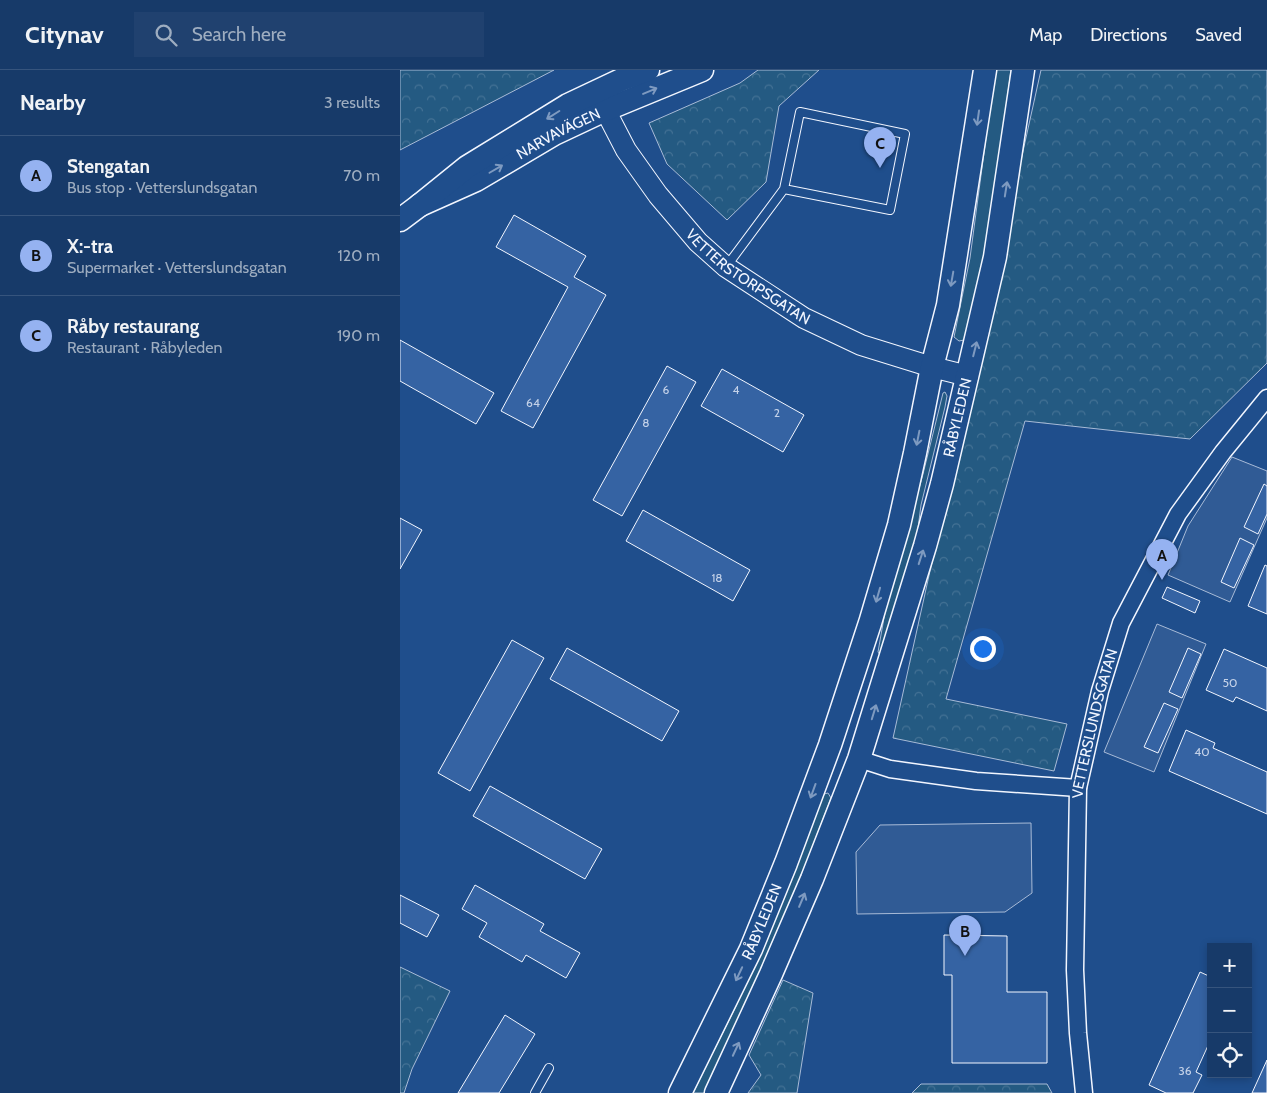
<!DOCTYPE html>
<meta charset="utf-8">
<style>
:root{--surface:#173a69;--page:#20416f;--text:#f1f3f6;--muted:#9eadc0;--line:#36547d;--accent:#95b2f1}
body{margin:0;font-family:Cabin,sans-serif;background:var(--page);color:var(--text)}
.controls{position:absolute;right:15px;bottom:15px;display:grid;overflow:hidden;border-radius:0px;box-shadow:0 2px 8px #0003}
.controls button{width:45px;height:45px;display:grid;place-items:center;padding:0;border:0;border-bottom:1px solid var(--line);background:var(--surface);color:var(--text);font:25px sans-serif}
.you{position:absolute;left:582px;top:578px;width:18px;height:18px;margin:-12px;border:4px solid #fff;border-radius:50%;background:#1a73e8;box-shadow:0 0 0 8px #1a73e833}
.badge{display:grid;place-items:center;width:32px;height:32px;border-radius:50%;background:var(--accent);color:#111;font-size:16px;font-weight:700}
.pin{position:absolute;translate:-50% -41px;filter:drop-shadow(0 1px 2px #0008)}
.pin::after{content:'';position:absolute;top:26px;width:18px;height:15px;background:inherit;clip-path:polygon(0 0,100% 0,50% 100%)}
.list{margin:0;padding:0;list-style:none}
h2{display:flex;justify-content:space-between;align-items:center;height:65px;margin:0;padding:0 20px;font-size:21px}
h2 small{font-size:16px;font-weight:400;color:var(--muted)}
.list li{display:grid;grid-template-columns:32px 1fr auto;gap:15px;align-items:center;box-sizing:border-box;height:80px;padding:0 20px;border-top:1px solid var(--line)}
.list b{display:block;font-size:19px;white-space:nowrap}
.list p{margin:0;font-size:16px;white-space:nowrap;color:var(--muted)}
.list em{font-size:16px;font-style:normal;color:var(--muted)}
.icon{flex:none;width:28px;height:28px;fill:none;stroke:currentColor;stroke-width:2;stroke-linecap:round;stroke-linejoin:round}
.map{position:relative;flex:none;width:867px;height:1023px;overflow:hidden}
header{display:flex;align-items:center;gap:30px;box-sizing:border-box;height:70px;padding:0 25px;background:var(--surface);border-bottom:1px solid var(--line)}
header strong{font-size:24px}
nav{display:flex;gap:28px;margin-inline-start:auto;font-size:18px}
.search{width:350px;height:45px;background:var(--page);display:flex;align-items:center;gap:12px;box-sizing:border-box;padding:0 18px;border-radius:0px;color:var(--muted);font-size:19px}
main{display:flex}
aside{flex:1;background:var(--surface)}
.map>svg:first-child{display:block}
.grass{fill:#245a82;stroke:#a8bbd7}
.forest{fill:url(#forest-crowns);stroke:#a8bbd7}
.parking{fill:#305b95;stroke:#a8bbd7}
.building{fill:#3563a3;stroke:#f2f6ff}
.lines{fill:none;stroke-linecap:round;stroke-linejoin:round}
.service-casing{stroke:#f2f6ff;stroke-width:10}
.minor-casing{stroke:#f2f6ff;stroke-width:19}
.tertiary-casing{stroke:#f2f6ff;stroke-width:22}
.secondary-casing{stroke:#f2f6ff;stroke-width:25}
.service{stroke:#1f4e8c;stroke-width:8}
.minor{stroke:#1f4e8c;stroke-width:16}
.tertiary{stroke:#1f4e8c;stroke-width:20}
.secondary{stroke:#1f4e8c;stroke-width:22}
.oneway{stroke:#7e9ac0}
.labels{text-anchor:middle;stroke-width:4;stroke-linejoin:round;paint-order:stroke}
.number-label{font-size:12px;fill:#c3d1e8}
.street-label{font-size:15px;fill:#f2f6ff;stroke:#1f4e8c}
</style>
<header>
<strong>Citynav</strong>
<div class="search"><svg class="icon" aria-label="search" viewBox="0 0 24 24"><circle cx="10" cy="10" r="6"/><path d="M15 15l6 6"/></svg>Search here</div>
<nav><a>Map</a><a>Directions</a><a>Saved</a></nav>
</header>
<main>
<aside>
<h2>Nearby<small>3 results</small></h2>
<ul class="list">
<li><span class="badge">A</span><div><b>Stengatan</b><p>Bus stop · Vetterslundsgatan</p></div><em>70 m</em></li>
<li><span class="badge">B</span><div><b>X:-tra</b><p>Supermarket · Vetterslundsgatan</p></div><em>120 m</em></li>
<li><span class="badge">C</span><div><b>Råby restaurang</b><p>Restaurant · Råbyleden</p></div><em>190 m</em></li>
</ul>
</aside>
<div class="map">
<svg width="867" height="1023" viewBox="0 0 867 1023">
<defs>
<pattern id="forest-crowns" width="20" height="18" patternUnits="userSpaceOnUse" patternTransform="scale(1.25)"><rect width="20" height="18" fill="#245a82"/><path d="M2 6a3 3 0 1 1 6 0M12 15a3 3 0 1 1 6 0" fill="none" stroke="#447295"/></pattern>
</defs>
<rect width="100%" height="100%" fill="#1f4e8c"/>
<path class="grass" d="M 595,0 L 611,0 L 597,104 L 581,202 L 564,270 L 559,271 L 554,267 L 570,188 Z
M 545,322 L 547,326 L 545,337 L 521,435 L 516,474 L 481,586 L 478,582 L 485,542 L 523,404 L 543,323 Z
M 428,723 L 431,728 L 398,814 L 349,928 L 304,1023 L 293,1023 L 336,936 L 381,833 L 424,724 Z"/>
<path class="forest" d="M 0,0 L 154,0 L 0,80 Z
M 358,0 L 419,0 L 379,36 L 366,112 L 327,150 L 267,94 L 249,53 L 340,13 Z
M 641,0 L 867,0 L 867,293 L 790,369 L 625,351 L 546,629 L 667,654 L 654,701 L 493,668 Z
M 0,897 L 50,921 L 12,999 L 4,1023 L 0,1023 Z
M 383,910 L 413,923 L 397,1023 L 348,1023 L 361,1005 L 349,985 Z
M 521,1014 L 647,1014 L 652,1023 L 512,1023 Z"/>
<path class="parking" d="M 832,387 L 867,401 L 867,448 L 830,532 L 768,505 L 788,456 Z
M 757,554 L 806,574 L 754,702 L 704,682 Z
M 631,753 L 632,823 L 605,842 L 457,844 L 456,782 L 480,755 Z"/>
<path class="building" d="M 114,145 L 186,186 L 174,207 L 206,225 L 133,358 L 101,341 L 168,217 L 96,177 Z
M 0,270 L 94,323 L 76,354 L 0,311 Z
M 267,296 L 296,312 L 222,446 L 193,430 Z
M 322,299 L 404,345 L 383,382 L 301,336 Z
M 864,414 L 867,416 L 867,444 L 858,464 L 844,457 Z
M 243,440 L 350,500 L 333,531 L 226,471 Z
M 0,448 L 22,460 L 0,499 Z
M 840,468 L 854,475 L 834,518 L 821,512 Z
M 865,495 L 867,496 L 867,544 L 848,536 Z
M 767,517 L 800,531 L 795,543 L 762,528 Z
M 112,570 L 144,588 L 70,721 L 38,703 Z
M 167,578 L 279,641 L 262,671 L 150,609 Z
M 788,578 L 801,584 L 782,628 L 769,622 Z
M 824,579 L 867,598 L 867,641 L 836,627 L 833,632 L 806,620 Z
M 764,633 L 778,639 L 758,683 L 744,677 Z
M 786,660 L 815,673 L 813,678 L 867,702 L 867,744 L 769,701 Z
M 90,716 L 202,779 L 185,809 L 73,746 Z
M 75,815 L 144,854 L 140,861 L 180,883 L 166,908 L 126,885 L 122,892 L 79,867 L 87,853 L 62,839 Z
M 0,825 L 39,845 L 27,867 L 0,853 Z
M 544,865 L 607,866 L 607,922 L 647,922 L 647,993 L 552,993 L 552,905 L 544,905 Z
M 800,902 L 811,907 L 811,969 L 796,1002 L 802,1005 L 793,1023 L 766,1023 L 749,1015 Z
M 105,945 L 135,964 L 99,1023 L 58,1023 Z
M 867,990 L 867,1023 L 852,1023 Z"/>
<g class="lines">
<defs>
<path id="service" d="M 326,197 L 384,119 L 490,140 L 505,64 L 400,42 L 384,119
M 135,1023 L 149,998"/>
<g id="minor">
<path d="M 459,689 L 490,699 L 576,711 L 678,718"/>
<path id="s1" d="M 684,1023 L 678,963 L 675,900 L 678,718 L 700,621 L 721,553 L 778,444 L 823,382 L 867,328"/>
</g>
<g id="tertiary">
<path id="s2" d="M 198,26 L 226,80 L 258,125 L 298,172 L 326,197 L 404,248 L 461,275 L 532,297 L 568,306"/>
</g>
<g id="secondary">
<path id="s3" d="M 20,135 L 76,110 L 154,64 L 205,40 L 302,0"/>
<path d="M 0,150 L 20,135 L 67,97 L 168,35 L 221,10 L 248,0"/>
<path id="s4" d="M 280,1023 L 351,879 L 386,793 L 430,675 L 470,553 L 499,455 L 515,383 L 532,297 L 548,235 L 585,0"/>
<path id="s5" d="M 316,1023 L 371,904 L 412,809 L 459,689 L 525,476 L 542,414 L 595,187 L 623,0"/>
</g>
</defs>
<use href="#service" class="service-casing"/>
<use href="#minor" class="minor-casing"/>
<use href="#tertiary" class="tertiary-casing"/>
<use href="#secondary" class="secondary-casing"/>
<use href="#service" class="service"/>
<use href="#minor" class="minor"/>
<use href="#tertiary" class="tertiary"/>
<use href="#secondary" class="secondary"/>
</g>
<defs><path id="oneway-shaft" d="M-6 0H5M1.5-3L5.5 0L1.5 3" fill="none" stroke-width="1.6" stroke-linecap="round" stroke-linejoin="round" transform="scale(1.25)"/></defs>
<g class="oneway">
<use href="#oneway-shaft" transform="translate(250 21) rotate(-23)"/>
<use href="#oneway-shaft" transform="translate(153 45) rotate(148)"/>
<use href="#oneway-shaft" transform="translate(578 48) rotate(98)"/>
<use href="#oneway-shaft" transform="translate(96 99) rotate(-30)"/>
<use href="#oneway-shaft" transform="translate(606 119) rotate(-81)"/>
<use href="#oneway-shaft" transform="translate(552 209) rotate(100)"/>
<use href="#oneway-shaft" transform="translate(575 279) rotate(-76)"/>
<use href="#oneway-shaft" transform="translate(518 368) rotate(101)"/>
<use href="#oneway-shaft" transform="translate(521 487) rotate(-72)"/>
<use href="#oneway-shaft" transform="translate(478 525) rotate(106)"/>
<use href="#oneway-shaft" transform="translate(474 642) rotate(-73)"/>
<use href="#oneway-shaft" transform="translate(413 721) rotate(110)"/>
<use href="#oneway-shaft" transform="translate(402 830) rotate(-67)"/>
<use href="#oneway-shaft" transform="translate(339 904) rotate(115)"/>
<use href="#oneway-shaft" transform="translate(336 979) rotate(-65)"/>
</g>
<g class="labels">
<g class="number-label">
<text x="266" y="324">6</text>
<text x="336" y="324">4</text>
<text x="133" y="337">64</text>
<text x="377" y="347">2</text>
<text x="246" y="357">8</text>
<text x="317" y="512">18</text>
<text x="830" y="617">50</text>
<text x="802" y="686">40</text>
<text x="785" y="1005">36</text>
</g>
<g class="street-label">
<text dy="5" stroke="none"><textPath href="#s3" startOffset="156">NARVAVÄGEN</textPath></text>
<text dy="5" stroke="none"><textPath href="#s2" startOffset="239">VETTERSTORPSGATAN</textPath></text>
<text dy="5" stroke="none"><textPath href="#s5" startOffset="719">RÅBYLEDEN</textPath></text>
<text dy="5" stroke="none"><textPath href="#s1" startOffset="372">VETTERSLUNDSGATAN</textPath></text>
<text dy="5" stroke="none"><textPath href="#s4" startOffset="190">RÅBYLEDEN</textPath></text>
</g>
</g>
</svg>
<div class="controls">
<button>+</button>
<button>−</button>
<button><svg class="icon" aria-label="locate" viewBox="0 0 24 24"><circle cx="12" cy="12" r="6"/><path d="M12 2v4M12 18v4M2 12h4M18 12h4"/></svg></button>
</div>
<div class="you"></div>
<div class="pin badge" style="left:762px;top:510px">A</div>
<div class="pin badge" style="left:565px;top:886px">B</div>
<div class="pin badge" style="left:480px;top:98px">C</div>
</div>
</main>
